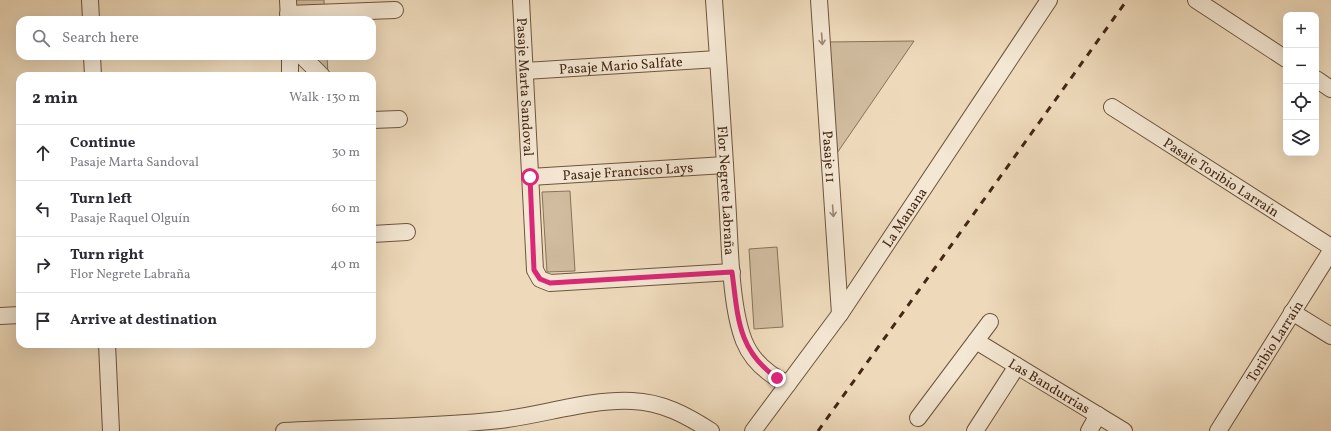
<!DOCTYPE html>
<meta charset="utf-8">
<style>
:root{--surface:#fff;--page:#f7f7f7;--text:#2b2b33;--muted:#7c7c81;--line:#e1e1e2}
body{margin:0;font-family:Vollkorn,serif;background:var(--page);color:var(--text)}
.controls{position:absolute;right:12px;top:12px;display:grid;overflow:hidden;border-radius:8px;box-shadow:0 4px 16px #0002}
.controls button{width:36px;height:36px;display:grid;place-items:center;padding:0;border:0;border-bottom:1px solid var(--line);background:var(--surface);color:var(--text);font:20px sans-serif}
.stop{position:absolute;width:12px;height:12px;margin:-9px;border:3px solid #db2777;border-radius:50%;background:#fff}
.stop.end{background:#db2777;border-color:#fff;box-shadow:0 1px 4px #0008}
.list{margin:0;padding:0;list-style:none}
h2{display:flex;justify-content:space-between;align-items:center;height:52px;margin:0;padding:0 16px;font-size:17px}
h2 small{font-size:13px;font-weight:400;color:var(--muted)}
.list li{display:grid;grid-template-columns:26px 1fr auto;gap:12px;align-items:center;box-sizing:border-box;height:56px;padding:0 16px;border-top:1px solid var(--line)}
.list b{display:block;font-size:15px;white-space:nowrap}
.list p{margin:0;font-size:13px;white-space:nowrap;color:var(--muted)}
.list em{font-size:13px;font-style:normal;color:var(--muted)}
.icon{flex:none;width:22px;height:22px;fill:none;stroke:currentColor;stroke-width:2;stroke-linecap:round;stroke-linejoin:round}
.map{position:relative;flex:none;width:1331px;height:431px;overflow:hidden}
.search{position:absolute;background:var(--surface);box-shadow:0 4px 16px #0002;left:16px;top:16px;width:360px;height:44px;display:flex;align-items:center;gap:10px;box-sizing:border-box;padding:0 14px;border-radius:12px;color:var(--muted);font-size:15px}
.panel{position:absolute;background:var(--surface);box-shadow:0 4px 16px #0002;left:16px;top:72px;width:360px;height:276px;border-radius:12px}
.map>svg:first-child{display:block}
.grass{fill:#d1bc9f;stroke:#8a725a}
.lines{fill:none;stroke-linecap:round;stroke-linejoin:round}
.street-casing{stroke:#6e543e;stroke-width:18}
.street{stroke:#f4e7d3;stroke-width:16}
.rail{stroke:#442715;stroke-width:3;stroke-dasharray:7 7;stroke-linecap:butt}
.oneway{stroke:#9c8774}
.route{stroke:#db2777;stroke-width:5}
.labels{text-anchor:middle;stroke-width:4;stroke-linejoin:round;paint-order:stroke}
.street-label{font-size:14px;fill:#442715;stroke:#f4e7d3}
</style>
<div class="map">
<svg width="1331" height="431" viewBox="0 0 1331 431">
<rect width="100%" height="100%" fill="#eedabb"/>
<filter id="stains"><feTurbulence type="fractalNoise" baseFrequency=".005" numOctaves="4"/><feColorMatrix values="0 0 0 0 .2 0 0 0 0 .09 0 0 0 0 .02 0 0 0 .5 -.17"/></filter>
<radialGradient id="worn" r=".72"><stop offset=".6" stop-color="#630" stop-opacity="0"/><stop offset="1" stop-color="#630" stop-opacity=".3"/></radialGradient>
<path class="grass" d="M 295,0 L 324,0 L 325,20 L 297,20 Z
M 914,41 L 835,156 L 827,42 Z
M 309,56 L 327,56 L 328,74 Z
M 570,191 L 575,271 L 547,272 L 542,192 Z
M 777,247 L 783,327 L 754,329 L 749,249 Z"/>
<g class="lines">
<defs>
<g id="street">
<path d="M 90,0 L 91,20"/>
<path d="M 288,0 L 289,20"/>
<path id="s1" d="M 521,0 L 535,270 L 540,279 L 550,283 L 732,272"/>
<path id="s2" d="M 714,0 C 719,72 724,143 728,215 C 730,251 731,308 744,341 C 752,361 769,375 788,384"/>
<path id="s3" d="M 819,0 L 840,314"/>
<path d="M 1196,0 L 1286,59"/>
<path d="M 288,14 L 395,10"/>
<path d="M 92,56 L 93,76"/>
<path d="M 290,56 L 290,76"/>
<path d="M 302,56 L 322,76"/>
<path id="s4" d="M 525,71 L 718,59"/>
<path d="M 1316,79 L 1331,89"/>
<path id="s5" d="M 1112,107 L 1331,247"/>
<path d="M 372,120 L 399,119"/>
<path id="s6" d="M 530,177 L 725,165"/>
<path d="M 372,234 L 407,232"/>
<path d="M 1292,312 L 1331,336"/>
<path d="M 0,316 L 20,315"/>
<path id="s7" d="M 976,341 L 1124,431"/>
<path d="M 107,344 L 111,431"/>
<path d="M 918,418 L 990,322"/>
<path d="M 284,431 C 356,427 428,428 500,420 C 543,415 589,399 632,401 C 662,402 686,415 711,431"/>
<path id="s8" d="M 753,431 L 840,314 L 1049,0"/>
<path d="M 975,431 L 1017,366"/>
<path d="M 1089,431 L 1098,415"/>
<path id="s9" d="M 1218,431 L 1331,251"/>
</g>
</defs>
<use href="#street" class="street-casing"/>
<use href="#street" class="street"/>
<path class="rail" d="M 818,431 L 1127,0"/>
</g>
<defs><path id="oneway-shaft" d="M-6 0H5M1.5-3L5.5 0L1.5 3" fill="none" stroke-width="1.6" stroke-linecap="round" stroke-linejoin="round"/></defs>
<g class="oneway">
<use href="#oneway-shaft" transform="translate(822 39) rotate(86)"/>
<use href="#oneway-shaft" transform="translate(833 211) rotate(86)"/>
</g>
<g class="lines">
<path class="route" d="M 530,177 L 534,270 L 540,279 L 550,283 L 732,272 C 738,316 737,350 777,378"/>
</g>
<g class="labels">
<g class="street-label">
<text dy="5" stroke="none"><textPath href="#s4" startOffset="96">Pasaje Mario Salfate</textPath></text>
<text dy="5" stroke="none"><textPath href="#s1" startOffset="87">Pasaje Marta Sandoval</textPath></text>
<text dy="5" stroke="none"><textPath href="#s3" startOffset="157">Pasaje 11</textPath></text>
<text dy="5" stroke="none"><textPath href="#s6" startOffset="98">Pasaje Francisco Lays</textPath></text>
<text dy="5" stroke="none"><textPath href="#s5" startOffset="130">Pasaje Toribio Larraín</textPath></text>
<text dy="5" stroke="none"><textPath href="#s2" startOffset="191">Flor Negrete Labraña</textPath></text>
<text dy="5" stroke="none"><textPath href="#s8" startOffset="262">La Manana</textPath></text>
<text dy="5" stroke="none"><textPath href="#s9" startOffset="106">Toribio Larraín</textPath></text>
<text dy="5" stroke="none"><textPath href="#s7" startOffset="86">Las Bandurrias</textPath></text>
</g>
</g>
<rect width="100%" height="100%" filter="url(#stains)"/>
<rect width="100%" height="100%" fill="url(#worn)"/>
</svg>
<div class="controls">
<button>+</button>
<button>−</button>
<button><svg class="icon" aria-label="locate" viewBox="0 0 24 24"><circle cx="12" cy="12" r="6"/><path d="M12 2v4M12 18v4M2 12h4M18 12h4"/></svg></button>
<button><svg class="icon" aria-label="layers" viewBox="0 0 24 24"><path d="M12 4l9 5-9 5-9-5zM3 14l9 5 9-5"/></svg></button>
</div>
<div class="stop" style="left:530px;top:177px"></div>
<div class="stop end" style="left:777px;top:378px"></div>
<div class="search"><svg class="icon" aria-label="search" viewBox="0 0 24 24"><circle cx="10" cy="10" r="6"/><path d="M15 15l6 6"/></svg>Search here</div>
<section class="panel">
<h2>2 min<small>Walk · 130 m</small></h2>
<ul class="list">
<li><svg class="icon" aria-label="ahead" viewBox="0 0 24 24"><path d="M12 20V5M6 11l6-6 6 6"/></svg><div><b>Continue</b><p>Pasaje Marta Sandoval</p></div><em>30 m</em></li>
<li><svg class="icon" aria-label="left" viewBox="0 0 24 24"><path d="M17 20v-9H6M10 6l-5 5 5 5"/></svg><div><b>Turn left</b><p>Pasaje Raquel Olguín</p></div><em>60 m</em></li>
<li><svg class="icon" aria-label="right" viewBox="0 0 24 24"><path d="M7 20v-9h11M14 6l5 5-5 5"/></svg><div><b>Turn right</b><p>Flor Negrete Labraña</p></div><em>40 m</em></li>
<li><svg class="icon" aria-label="arrive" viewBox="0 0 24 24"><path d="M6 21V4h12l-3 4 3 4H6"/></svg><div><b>Arrive at destination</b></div></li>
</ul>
</section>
</div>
